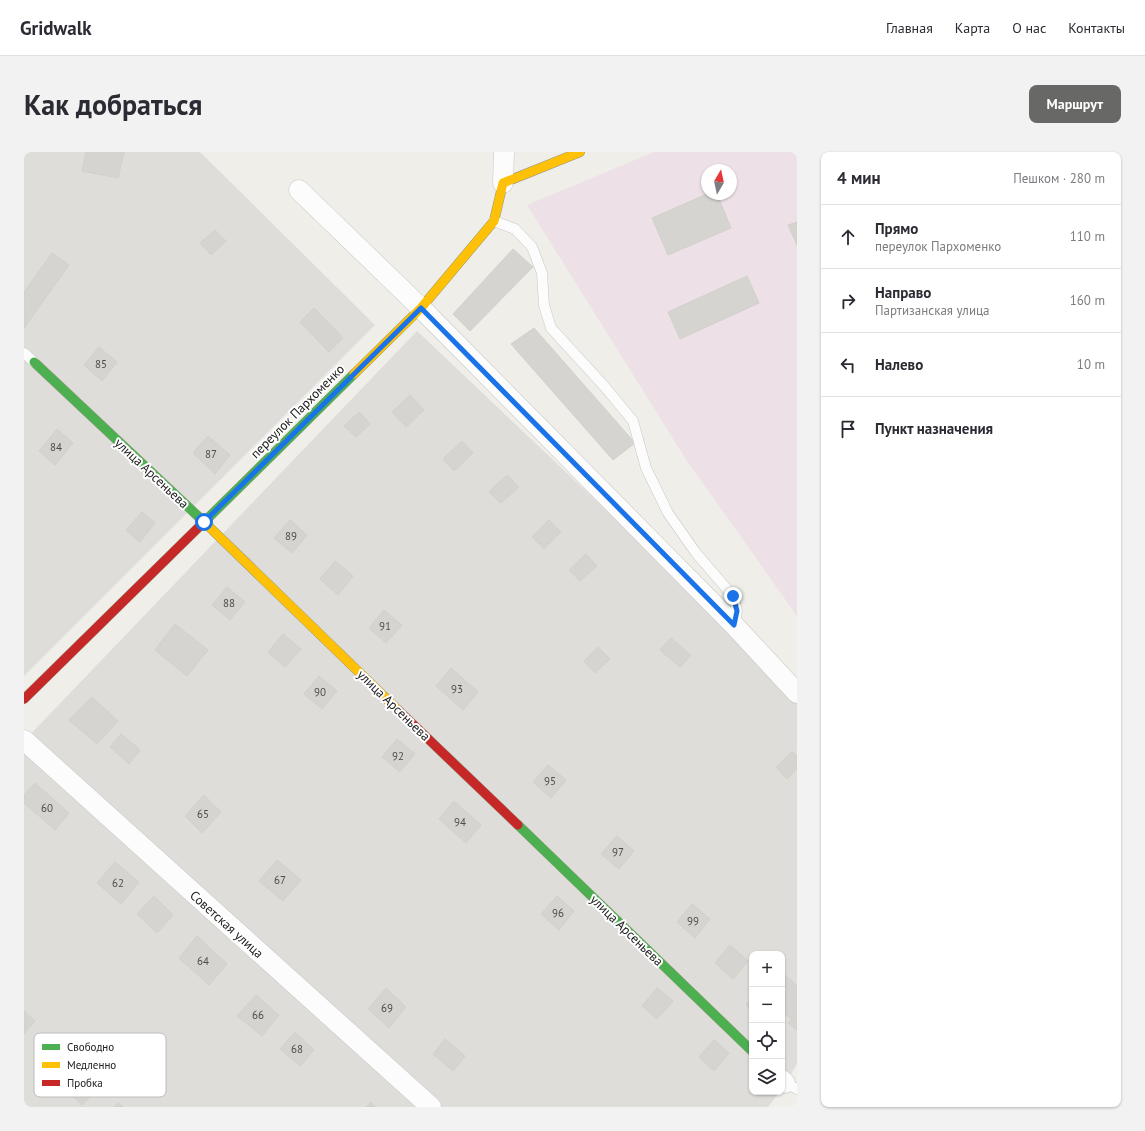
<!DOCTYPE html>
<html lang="ru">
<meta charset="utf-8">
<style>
:root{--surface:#fff;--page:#f2f2f3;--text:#2b2b33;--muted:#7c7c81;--line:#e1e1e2;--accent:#686866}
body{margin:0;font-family:"PT Sans",sans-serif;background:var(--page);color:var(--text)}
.controls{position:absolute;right:12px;bottom:12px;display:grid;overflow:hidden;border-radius:8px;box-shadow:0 1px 3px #0004}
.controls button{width:36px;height:36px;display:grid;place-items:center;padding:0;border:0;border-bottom:1px solid var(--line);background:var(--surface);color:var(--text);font:20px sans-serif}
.compass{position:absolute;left:677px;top:12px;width:36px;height:36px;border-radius:50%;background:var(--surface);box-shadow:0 1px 3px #0004;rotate:9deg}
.stop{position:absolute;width:12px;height:12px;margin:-9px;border:3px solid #1a73e8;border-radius:50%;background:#fff}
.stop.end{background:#1a73e8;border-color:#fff;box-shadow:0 1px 4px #0008}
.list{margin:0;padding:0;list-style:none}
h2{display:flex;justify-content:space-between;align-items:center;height:52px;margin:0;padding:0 16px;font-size:17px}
h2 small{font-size:13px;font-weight:400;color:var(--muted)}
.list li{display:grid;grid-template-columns:26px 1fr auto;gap:12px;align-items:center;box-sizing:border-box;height:64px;padding:0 16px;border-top:1px solid var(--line)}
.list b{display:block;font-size:15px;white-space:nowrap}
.list p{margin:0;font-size:13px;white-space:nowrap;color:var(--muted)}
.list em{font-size:13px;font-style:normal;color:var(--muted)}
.icon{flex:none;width:22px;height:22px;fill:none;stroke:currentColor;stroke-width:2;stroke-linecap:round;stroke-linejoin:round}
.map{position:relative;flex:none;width:773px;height:955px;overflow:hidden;border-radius:8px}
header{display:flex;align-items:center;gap:24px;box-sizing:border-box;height:56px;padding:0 20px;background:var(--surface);border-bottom:1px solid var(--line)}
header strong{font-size:19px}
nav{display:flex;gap:22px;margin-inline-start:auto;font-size:14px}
.intro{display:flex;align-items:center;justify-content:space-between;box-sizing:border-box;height:96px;padding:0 24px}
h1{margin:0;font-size:28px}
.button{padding:10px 18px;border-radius:8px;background:var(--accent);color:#fff;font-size:14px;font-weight:700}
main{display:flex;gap:24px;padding:0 24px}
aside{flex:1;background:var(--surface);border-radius:8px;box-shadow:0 1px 3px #0004}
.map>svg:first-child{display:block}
.residential{fill:#deddda}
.industrial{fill:#ede1e7;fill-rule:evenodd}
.building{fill:#d5d4d0;stroke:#d2d0ca}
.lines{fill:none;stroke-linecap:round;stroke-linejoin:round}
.lane-casing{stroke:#c7c7c5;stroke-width:11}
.street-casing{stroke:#c7c7c5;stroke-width:21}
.fast-casing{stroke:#949a7f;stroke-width:10}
.slow-casing{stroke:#949a7f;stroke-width:10}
.jam-casing{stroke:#949a7f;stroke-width:10}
.lane{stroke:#fdfcfc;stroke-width:10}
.street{stroke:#fdfcfc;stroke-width:20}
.fast{stroke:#4caf50;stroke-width:9}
.slow{stroke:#ffc107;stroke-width:9}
.jam{stroke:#c62828;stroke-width:9}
.route{stroke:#1a73e8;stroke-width:5}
.labels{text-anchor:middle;stroke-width:4;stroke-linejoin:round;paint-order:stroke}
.number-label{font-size:11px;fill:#4d4d4c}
.street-label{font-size:13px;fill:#202020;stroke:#fff}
.key{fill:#fff;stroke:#bcbcbc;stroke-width:1}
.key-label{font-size:11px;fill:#202020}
</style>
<header>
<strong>Gridwalk</strong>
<nav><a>Главная</a><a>Карта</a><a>О нас</a><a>Контакты</a></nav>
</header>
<div class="intro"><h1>Как добраться</h1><a class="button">Маршрут</a></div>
<main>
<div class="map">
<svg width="773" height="955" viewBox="0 0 773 955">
<rect width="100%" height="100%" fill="#efeee9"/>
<path class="residential" d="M 0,0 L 176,0 L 351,173 L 0,524 Z
M 393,179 L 773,539 L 773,912 L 758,936 L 758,802 L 728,802 L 728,940 L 755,940 L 744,955 L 0,955 L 0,589 Z"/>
<path class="industrial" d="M 630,0 L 773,0 L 773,464 L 663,309 L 503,53 ZM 683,18 L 707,18 L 707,42 L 683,42 Z"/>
<path class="building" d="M 62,0 L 100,0 L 94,26 L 58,19 Z
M 683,42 L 693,42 L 707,76 L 644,103 L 628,66 Z
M 773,70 L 773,93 L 764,73 Z
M 191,78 L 202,89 L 187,103 L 176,91 Z
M 489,97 L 509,115 L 446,179 L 429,162 Z
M 28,101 L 45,113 L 0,176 L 0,140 Z
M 723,124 L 735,151 L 656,187 L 644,160 Z
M 290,156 L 319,186 L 305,200 L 276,170 Z
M 510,176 L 611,291 L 589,308 L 487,192 Z
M 75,195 L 93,210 L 78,229 L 60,213 Z
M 386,243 L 400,258 L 382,275 L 368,260 Z
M 335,260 L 346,272 L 332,285 L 320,274 Z
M 33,277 L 49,291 L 31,313 L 15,299 Z
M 184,284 L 206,303 L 191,322 L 169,301 Z
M 438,289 L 449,301 L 430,319 L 419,307 Z
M 483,323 L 495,335 L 477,351 L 465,340 Z
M 118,360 L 131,371 L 116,390 L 102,378 Z
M 266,368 L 283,383 L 268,401 L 250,386 Z
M 525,368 L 537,380 L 520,397 L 508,385 Z
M 562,402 L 573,414 L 556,429 L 545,418 Z
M 311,409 L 329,424 L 314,443 L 296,427 Z
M 203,435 L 221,450 L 206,468 L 188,453 Z
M 360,458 L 378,473 L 362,491 L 345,476 Z
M 151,472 L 184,498 L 163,524 L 131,498 Z
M 259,482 L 277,497 L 261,515 L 244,500 Z
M 647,486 L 667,503 L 656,515 L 636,498 Z
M 574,495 L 586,507 L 571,521 L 560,509 Z
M 427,516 L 454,540 L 439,558 L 412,534 Z
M 295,524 L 313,539 L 298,557 L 280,542 Z
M 68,545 L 94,569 L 73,592 L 45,568 Z
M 97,582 L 116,598 L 105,612 L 86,595 Z
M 373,587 L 391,602 L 376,620 L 358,605 Z
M 768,600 L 773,604 L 773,617 L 763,627 L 752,615 Z
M 524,613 L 542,628 L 527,646 L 509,630 Z
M 11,631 L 45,661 L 31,678 L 0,651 L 0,643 Z
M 180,643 L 197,660 L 178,681 L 161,664 Z
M 430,649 L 457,673 L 442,691 L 415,667 Z
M 593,684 L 610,699 L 595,717 L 577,702 Z
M 253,708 L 277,728 L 259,749 L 235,729 Z
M 91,710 L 115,730 L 97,752 L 73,731 Z
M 130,744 L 149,763 L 133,781 L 113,762 Z
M 533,744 L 550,759 L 535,778 L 517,762 Z
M 668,752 L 686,767 L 671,786 L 653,770 Z
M 173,784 L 203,812 L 185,833 L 155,806 Z
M 706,793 L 724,809 L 709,827 L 691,811 Z
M 758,820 L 773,834 L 773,878 L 764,871 L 768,867 L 758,859 Z
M 362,836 L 382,855 L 365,876 L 344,857 Z
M 633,836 L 649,849 L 633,867 L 618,854 Z
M 232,843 L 255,863 L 238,884 L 213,864 Z
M 728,846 L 728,859 L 722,853 Z
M 0,859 L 11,869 L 0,882 Z
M 271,880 L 290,898 L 276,914 L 256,897 Z
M 421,887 L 441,904 L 429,919 L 409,902 Z
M 690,888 L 705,901 L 690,919 L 675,905 Z
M 61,923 L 74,936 L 58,953 L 44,940 Z
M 347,950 L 352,955 L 342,955 Z
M 94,951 L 99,955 L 90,955 Z"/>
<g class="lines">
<defs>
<path id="lane" d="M 470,69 L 491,77 L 508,95 L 518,121 L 520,153 L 527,176 L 581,235 L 609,269 L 622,316 L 644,361 L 672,401 L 709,444 L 713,459 L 710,473
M 0,201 L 10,210
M 761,931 L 773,937"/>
<path id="street" d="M 479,31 L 480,0
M 275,38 L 397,156 L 710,473 L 773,541
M 0,588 L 407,955
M 758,928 L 761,931"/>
<path id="fast" d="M 10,210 L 177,367
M 179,371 L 330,222
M 494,673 L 728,899"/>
<path id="slow" d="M 330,222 L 397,156 L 470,69 L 479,31 L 556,0
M 177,367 L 374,558"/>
<path id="jam" d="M 0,547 L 179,371
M 374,558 L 494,673"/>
</defs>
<use href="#lane" class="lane-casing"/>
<use href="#street" class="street-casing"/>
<use href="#fast" class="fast-casing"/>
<use href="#slow" class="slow-casing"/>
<use href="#jam" class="jam-casing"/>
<use href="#lane" class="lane"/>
<use href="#street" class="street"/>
<use href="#fast" class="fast"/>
<use href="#slow" class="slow"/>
<use href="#jam" class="jam"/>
</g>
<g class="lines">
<path class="route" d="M 180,370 L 397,156 L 710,473 L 713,459 L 709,444"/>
</g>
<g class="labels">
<g class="number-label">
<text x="77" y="216">85</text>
<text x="32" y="299">84</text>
<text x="187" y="306">87</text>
<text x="267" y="388">89</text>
<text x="205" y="455">88</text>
<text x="361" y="478">91</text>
<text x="433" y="541">93</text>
<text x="296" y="544">90</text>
<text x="374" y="608">92</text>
<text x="526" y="633">95</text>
<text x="23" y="660">60</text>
<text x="179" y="666">65</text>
<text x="436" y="674">94</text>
<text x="594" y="704">97</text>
<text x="256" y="732">67</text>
<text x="94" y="735">62</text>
<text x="534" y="765">96</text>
<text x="669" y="773">99</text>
<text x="179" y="813">64</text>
<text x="363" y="860">69</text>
<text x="234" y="867">66</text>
<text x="273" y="901">68</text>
</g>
<g class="street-label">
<text transform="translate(273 259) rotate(-45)" y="5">переулок Пархоменко</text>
<text transform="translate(128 321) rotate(43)" y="5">улица Арсеньева</text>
<text transform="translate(370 553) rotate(44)" y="5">улица Арсеньева</text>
<text transform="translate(203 772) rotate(42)" y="5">Советская улица</text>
<text transform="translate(603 778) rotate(44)" y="5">улица Арсеньева</text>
</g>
</g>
<rect x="10" y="881" width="132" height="64" rx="6" class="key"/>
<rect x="18" y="892" width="18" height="6" fill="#4caf50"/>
<rect x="18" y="910" width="18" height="6" fill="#ffc107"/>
<rect x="18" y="928" width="18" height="6" fill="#c62828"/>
<g class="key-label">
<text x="43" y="899">Свободно</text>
<text x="43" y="917">Медленно</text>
<text x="43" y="935">Пробка</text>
</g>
</svg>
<div class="controls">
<button>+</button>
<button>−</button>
<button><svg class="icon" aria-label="locate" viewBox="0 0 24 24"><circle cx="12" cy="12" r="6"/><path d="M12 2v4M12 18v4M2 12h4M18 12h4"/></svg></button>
<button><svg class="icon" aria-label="layers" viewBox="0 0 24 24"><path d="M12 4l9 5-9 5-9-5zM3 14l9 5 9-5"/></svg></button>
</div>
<svg class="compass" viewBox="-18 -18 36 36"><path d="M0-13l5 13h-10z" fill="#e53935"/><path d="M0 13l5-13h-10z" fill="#7c7c81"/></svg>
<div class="stop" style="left:180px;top:370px"></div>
<div class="stop end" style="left:709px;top:444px"></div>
</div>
<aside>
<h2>4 мин<small>Пешком · 280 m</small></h2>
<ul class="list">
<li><svg class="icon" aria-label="ahead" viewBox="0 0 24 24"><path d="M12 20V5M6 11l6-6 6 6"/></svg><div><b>Прямо</b><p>переулок Пархоменко</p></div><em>110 m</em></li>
<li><svg class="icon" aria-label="right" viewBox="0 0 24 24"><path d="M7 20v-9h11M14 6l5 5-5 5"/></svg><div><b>Направо</b><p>Партизанская улица</p></div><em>160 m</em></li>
<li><svg class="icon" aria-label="left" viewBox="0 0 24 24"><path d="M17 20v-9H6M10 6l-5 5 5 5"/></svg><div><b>Налево</b></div><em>10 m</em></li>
<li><svg class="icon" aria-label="arrive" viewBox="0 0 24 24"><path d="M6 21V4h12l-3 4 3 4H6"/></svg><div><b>Пункт назначения</b></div></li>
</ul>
</aside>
</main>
